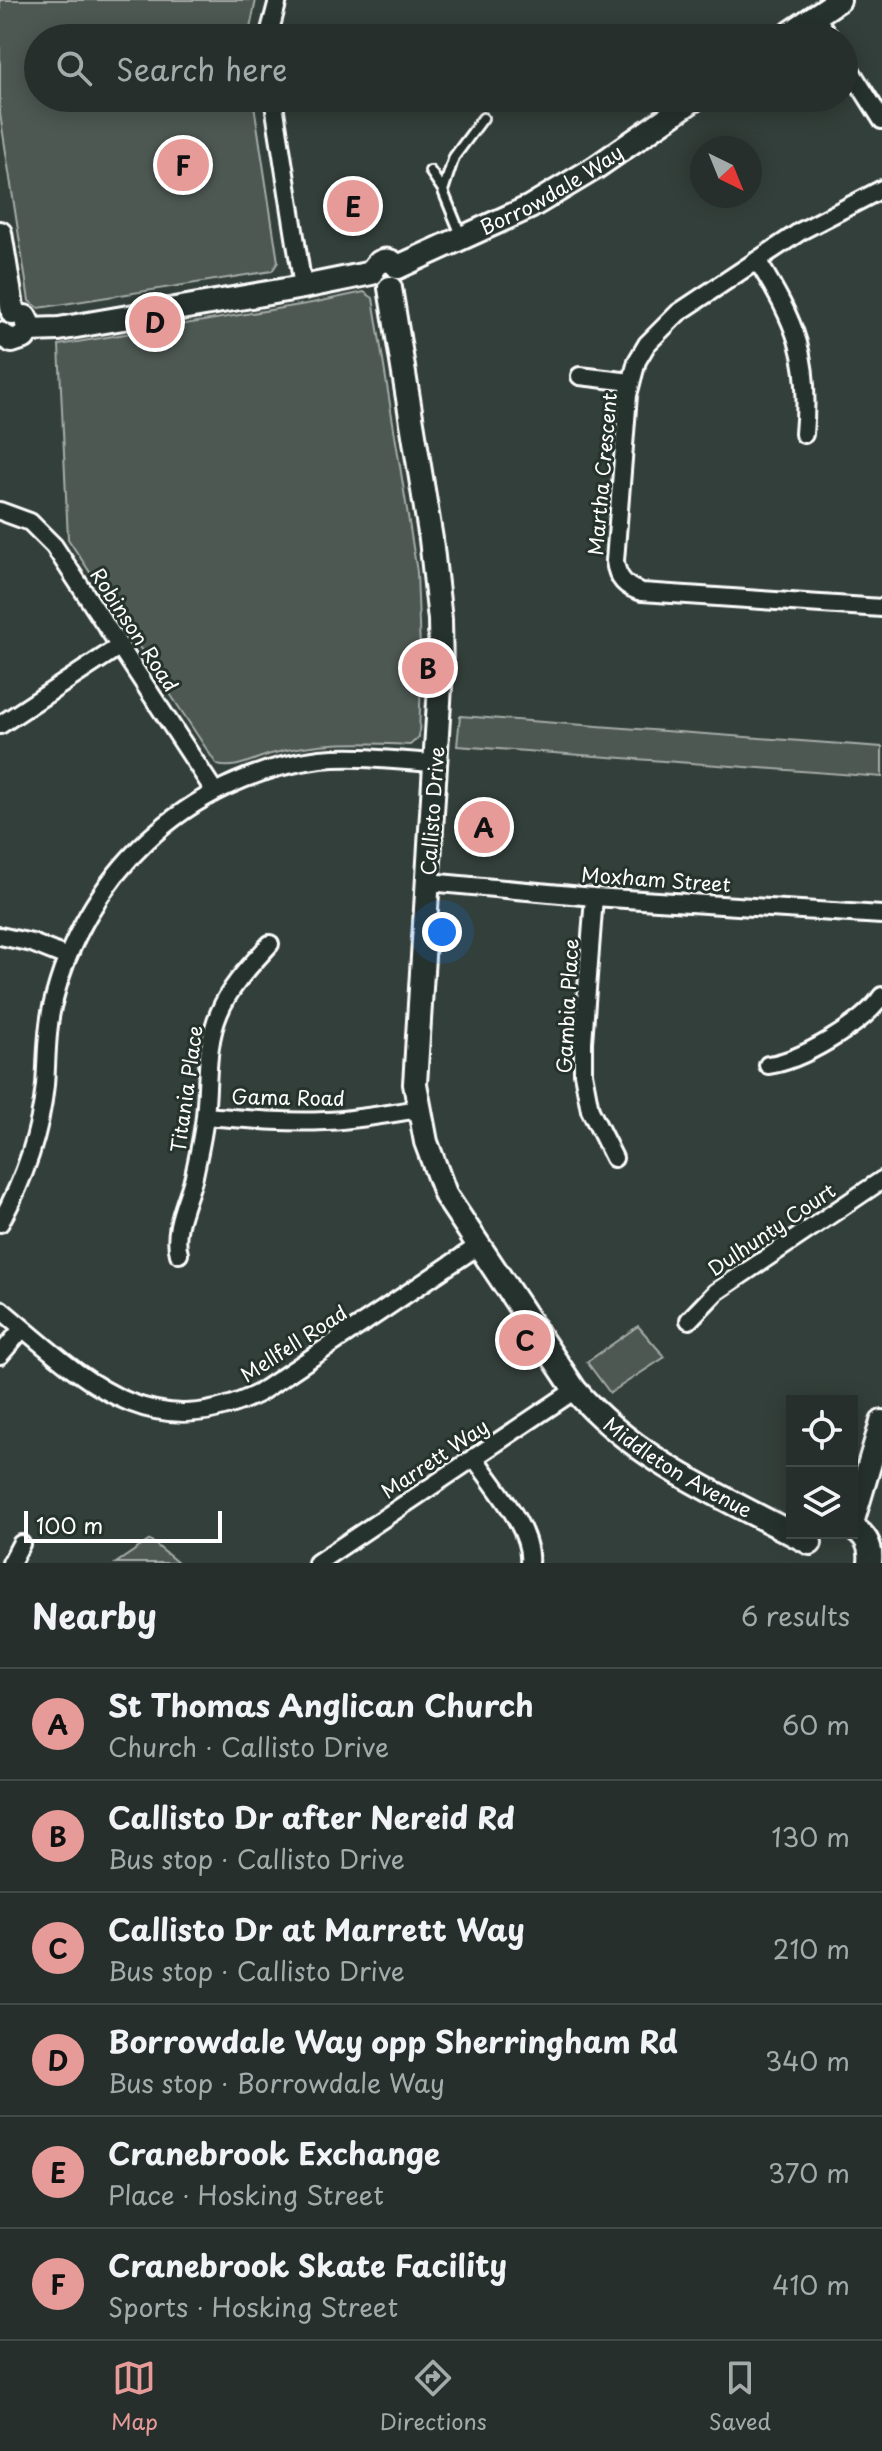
<!DOCTYPE html>
<meta charset="utf-8">
<style>
:root{--surface:#262f2c;--page:#323b38;--text:#f1f3f6;--muted:#a4a9a9;--line:#424a48;--accent:#e69b98}
body{margin:0;font-family:"Playpen Sans",sans-serif;background:var(--page);color:var(--text)}
.controls{position:absolute;right:24px;bottom:24px;display:grid;overflow:hidden;border-radius:0px;box-shadow:0 4px 20px #0003}
.controls button{width:72px;height:72px;display:grid;place-items:center;padding:0;border:0;border-bottom:2px solid var(--line);background:var(--surface);color:var(--text);font:40px sans-serif}
.compass{position:absolute;left:690px;top:136px;width:72px;height:72px;border-radius:50%;background:var(--surface);box-shadow:0 4px 20px #0003;rotate:137deg}
.scale{position:absolute;left:24px;bottom:20px;width:198px;box-sizing:border-box;padding-left:8px;border:4px solid #fff;border-top:0;font-size:22px;line-height:28px;white-space:nowrap;color:#fff;-webkit-text-stroke:6px #26332d;paint-order:stroke}
.you{position:absolute;left:442px;top:932px;width:28px;height:28px;margin:-20px;border:6px solid #fff;border-radius:50%;background:#1a73e8;box-shadow:0 0 0 12px #1a73e833}
.badge{display:grid;place-items:center;width:52px;height:52px;border-radius:50%;background:var(--accent);color:#111;font-size:26px;font-weight:700}
.pin{position:absolute;translate:-50% -50%;border:4px solid #fff;box-shadow:0 2px 8px #0006}
.list{margin:0;padding:0;list-style:none}
h2{display:flex;justify-content:space-between;align-items:center;height:104px;margin:0;padding:0 32px;font-size:34px}
h2 small{font-size:26px;font-weight:400;color:var(--muted)}
.list li{display:grid;grid-template-columns:52px 1fr auto;gap:24px;align-items:center;box-sizing:border-box;height:112px;padding:0 32px;border-top:2px solid var(--line)}
.list b{display:block;font-size:30px;white-space:nowrap}
.list p{margin:0;font-size:26px;white-space:nowrap;color:var(--muted)}
.list em{font-size:26px;font-style:normal;color:var(--muted)}
.icon{flex:none;width:44px;height:44px;fill:none;stroke:currentColor;stroke-width:2;stroke-linecap:round;stroke-linejoin:round}
.map{position:relative;flex:none;width:882px;height:1563px;overflow:hidden}
.search{position:absolute;background:var(--surface);box-shadow:0 4px 20px #0003;left:24px;right:24px;top:24px;height:88px;display:flex;align-items:center;gap:20px;box-sizing:border-box;padding:0 28px;border-radius:44px;color:var(--muted);font-size:30px}
.sheet{height:776px;background:var(--surface)}
nav{display:flex;justify-content:space-around;align-items:center;box-sizing:border-box;height:112px;border-top:2px solid var(--line);background:var(--surface);font-size:22px;color:var(--muted)}
nav a{display:grid;justify-items:center;gap:4px}
nav .on{color:var(--accent)}
.map>svg:first-child{display:block}
.green{fill:#4d5853;stroke:#a6aca9;stroke-width:2}
.lines{fill:none;stroke-linecap:round;stroke-linejoin:round}
.lane-casing{stroke:#fff;stroke-width:14}
.street-casing{stroke:#fff;stroke-width:22}
.secondary-casing{stroke:#fff;stroke-width:28}
.lane{stroke:#26332d;stroke-width:8}
.street{stroke:#26332d;stroke-width:16}
.secondary{stroke:#26332d;stroke-width:22}
.labels{text-anchor:middle;stroke-width:6;stroke-linejoin:round;paint-order:stroke}
.street-label{font-size:20px;fill:#fff;stroke:#26332d}
</style>
<div class="map">
<svg width="882" height="1563" viewBox="0 0 882 1563">
<rect width="100%" height="100%" fill="#333f3a"/>
<filter id="ink" filterUnits="userSpaceOnUse"><feTurbulence type="fractalNoise" baseFrequency=".0125" numOctaves="2"/><feDisplacementMap in="SourceGraphic" scale="16" xChannelSelector="R" yChannelSelector="G"/><feConvolveMatrix kernelMatrix="1 2 1 2 8 2 1 2 1" color-interpolation-filters="sRGB"/></filter>
<g filter="url(#ink)">
<path class="green" d="M 0,0 L 256,0 L 248,38 L 38,38 L 38,98 L 253,98 L 278,262 L 272,271 L 39,308 L 29,301 L 0,114 Z
M 364,292 L 373,298 L 417,572 L 421,676 L 419,737 L 410,745 C 362,742 317,741 271,754 C 253,759 236,770 217,765 L 68,539 L 59,345 L 312,303 Z
M 460,716 L 882,747 L 882,777 L 457,746 Z
M 638,1326 L 665,1357 L 610,1393 L 587,1362 Z
M 150,1540 L 178,1563 L 116,1563 Z"/>
<g class="lines">
<defs>
<path id="lane" d="M 430,171 L 443,190
M 461,235 L 443,191 L 454,157 L 483,118"/>
<path id="street" d="M 815,16 L 830,38
M 268,38 L 278,0
M 844,60 L 882,120
M 273,98 L 303,287
M 882,189 L 801,231 L 678,313 L 647,344 L 637,361 L 628,395 L 615,561 C 617,578 626,588 642,592 L 882,608
M 757,260 C 796,324 811,357 804,434
M 580,376 L 631,382
M 0,511 L 30,522 L 54,546 L 215,792
M 0,725 L 120,646
M 428,882 L 594,897 L 882,915
M 594,897 L 583,1042 L 583,1073 L 590,1110 L 614,1158
M 0,936 L 32,943 L 67,957
M 768,1065 C 801,1061 863,1024 882,996
M 205,1116 C 245,1119 285,1123 325,1121 C 356,1120 387,1114 418,1109
M 0,1223 C 24,1180 40,1134 45,1085 C 47,1059 46,1033 52,1007 C 82,877 186,776 320,759 C 358,755 398,761 436,763
M 179,1254 C 172,1229 188,1200 194,1176 C 198,1156 203,1136 205,1116 C 209,1081 205,1046 219,1013 C 230,986 251,965 270,944
M 0,1309 C 81,1376 147,1449 259,1393 L 478,1246
M 689,1320 L 716,1292 L 882,1180
M 0,1355 L 23,1328
M 474,1457 C 492,1485 533,1529 529,1563
M 11,1563 L 21,1544
M 317,1563 L 575,1390"/>
<g id="secondary">
<path d="M 783,38 L 839,0"/>
<path d="M 0,233 L 13,313"/>
<path id="s1" d="M 398,267 L 530,207 L 595,168 L 696,98"/>
<path id="s2" d="M 390,288 L 431,539 L 440,620 L 441,670 L 415,1084 L 426,1142 L 446,1196 L 575,1390 C 637,1462 728,1499 810,1543"/>
<path d="M 28,330 L 59,329 L 303,287 L 372,273 C 376,260 389,256 398,267"/>
<path d="M 0,334 L 12,341 L 24,337 L 29,325 L 25,317"/>
<path d="M 852,1523 L 882,1422"/>
<path d="M 852,1527 C 866,1535 872,1546 870,1563"/>
</g>
</defs>
<use href="#lane" class="lane-casing"/>
<use href="#street" class="street-casing"/>
<use href="#secondary" class="secondary-casing"/>
<use href="#lane" class="lane"/>
<use href="#street" class="street"/>
<use href="#secondary" class="secondary"/>
</g>
</g>
<g class="labels">
<g class="street-label">
<text dy="7" stroke="none"><textPath href="#s1" startOffset="172">Borrowdale Way</textPath></text>
<text transform="translate(603 474) rotate(-85)" y="7">Martha Crescent</text>
<text transform="translate(134 630) rotate(57)" y="7">Robinson Road</text>
<text transform="translate(433 811) rotate(-86)" y="7">Callisto Drive</text>
<text transform="translate(656 880) rotate(4)" y="7">Moxham Street</text>
<text transform="translate(568 1006) rotate(-87)" y="7">Gambia Place</text>
<text transform="translate(187 1089) rotate(-82)" y="7">Titania Place</text>
<text transform="translate(288 1098) rotate(1)" y="7">Gama Road</text>
<text transform="translate(772 1230) rotate(-34)" y="7">Dulhunty Court</text>
<text transform="translate(294 1344) rotate(-33)" y="7">Mellfell Road</text>
<text transform="translate(435 1459) rotate(-34)" y="7">Marrett Way</text>
<text dy="7" stroke="none"><textPath href="#s2" startOffset="1280">Middleton Avenue</textPath></text>
</g>
</g>
</svg>
<div class="controls">
<button><svg class="icon" aria-label="locate" viewBox="0 0 24 24"><circle cx="12" cy="12" r="6"/><path d="M12 2v4M12 18v4M2 12h4M18 12h4"/></svg></button>
<button><svg class="icon" aria-label="layers" viewBox="0 0 24 24"><path d="M12 4l9 5-9 5-9-5zM3 14l9 5 9-5"/></svg></button>
</div>
<svg class="compass" viewBox="-18 -18 36 36"><path d="M0-13l5 13h-10z" fill="#e53935"/><path d="M0 13l5-13h-10z" fill="#a4a9a9"/></svg>
<div class="scale">100 m</div>
<div class="you"></div>
<div class="pin badge" style="left:484px;top:827px">A</div>
<div class="pin badge" style="left:428px;top:668px">B</div>
<div class="pin badge" style="left:525px;top:1340px">C</div>
<div class="pin badge" style="left:155px;top:322px">D</div>
<div class="pin badge" style="left:353px;top:206px">E</div>
<div class="pin badge" style="left:183px;top:165px">F</div>
<div class="search"><svg class="icon" aria-label="search" viewBox="0 0 24 24"><circle cx="10" cy="10" r="6"/><path d="M15 15l6 6"/></svg>Search here</div>
</div>
<section class="sheet">
<h2>Nearby<small>6 results</small></h2>
<ul class="list">
<li><span class="badge">A</span><div><b>St Thomas Anglican Church</b><p>Church · Callisto Drive</p></div><em>60 m</em></li>
<li><span class="badge">B</span><div><b>Callisto Dr after Nereid Rd</b><p>Bus stop · Callisto Drive</p></div><em>130 m</em></li>
<li><span class="badge">C</span><div><b>Callisto Dr at Marrett Way</b><p>Bus stop · Callisto Drive</p></div><em>210 m</em></li>
<li><span class="badge">D</span><div><b>Borrowdale Way opp Sherringham Rd</b><p>Bus stop · Borrowdale Way</p></div><em>340 m</em></li>
<li><span class="badge">E</span><div><b>Cranebrook Exchange</b><p>Place · Hosking Street</p></div><em>370 m</em></li>
<li><span class="badge">F</span><div><b>Cranebrook Skate Facility</b><p>Sports · Hosking Street</p></div><em>410 m</em></li>
</ul>
</section>
<nav>
<a class="on"><svg class="icon" aria-label="map" viewBox="0 0 24 24"><path d="M3 6l6-2 6 2 6-2v14l-6 2-6-2-6 2zM9 4v14M15 6v14"/></svg>Map</a>
<a><svg class="icon" aria-label="directions" viewBox="0 0 24 24"><path d="M12 3l9 9-9 9-9-9zM9 14v-3h6M13 9l2 2-2 2"/></svg>Directions</a>
<a><svg class="icon" aria-label="saved" viewBox="0 0 24 24"><path d="M7 4h10v16l-5-4-5 4z"/></svg>Saved</a>
</nav>
